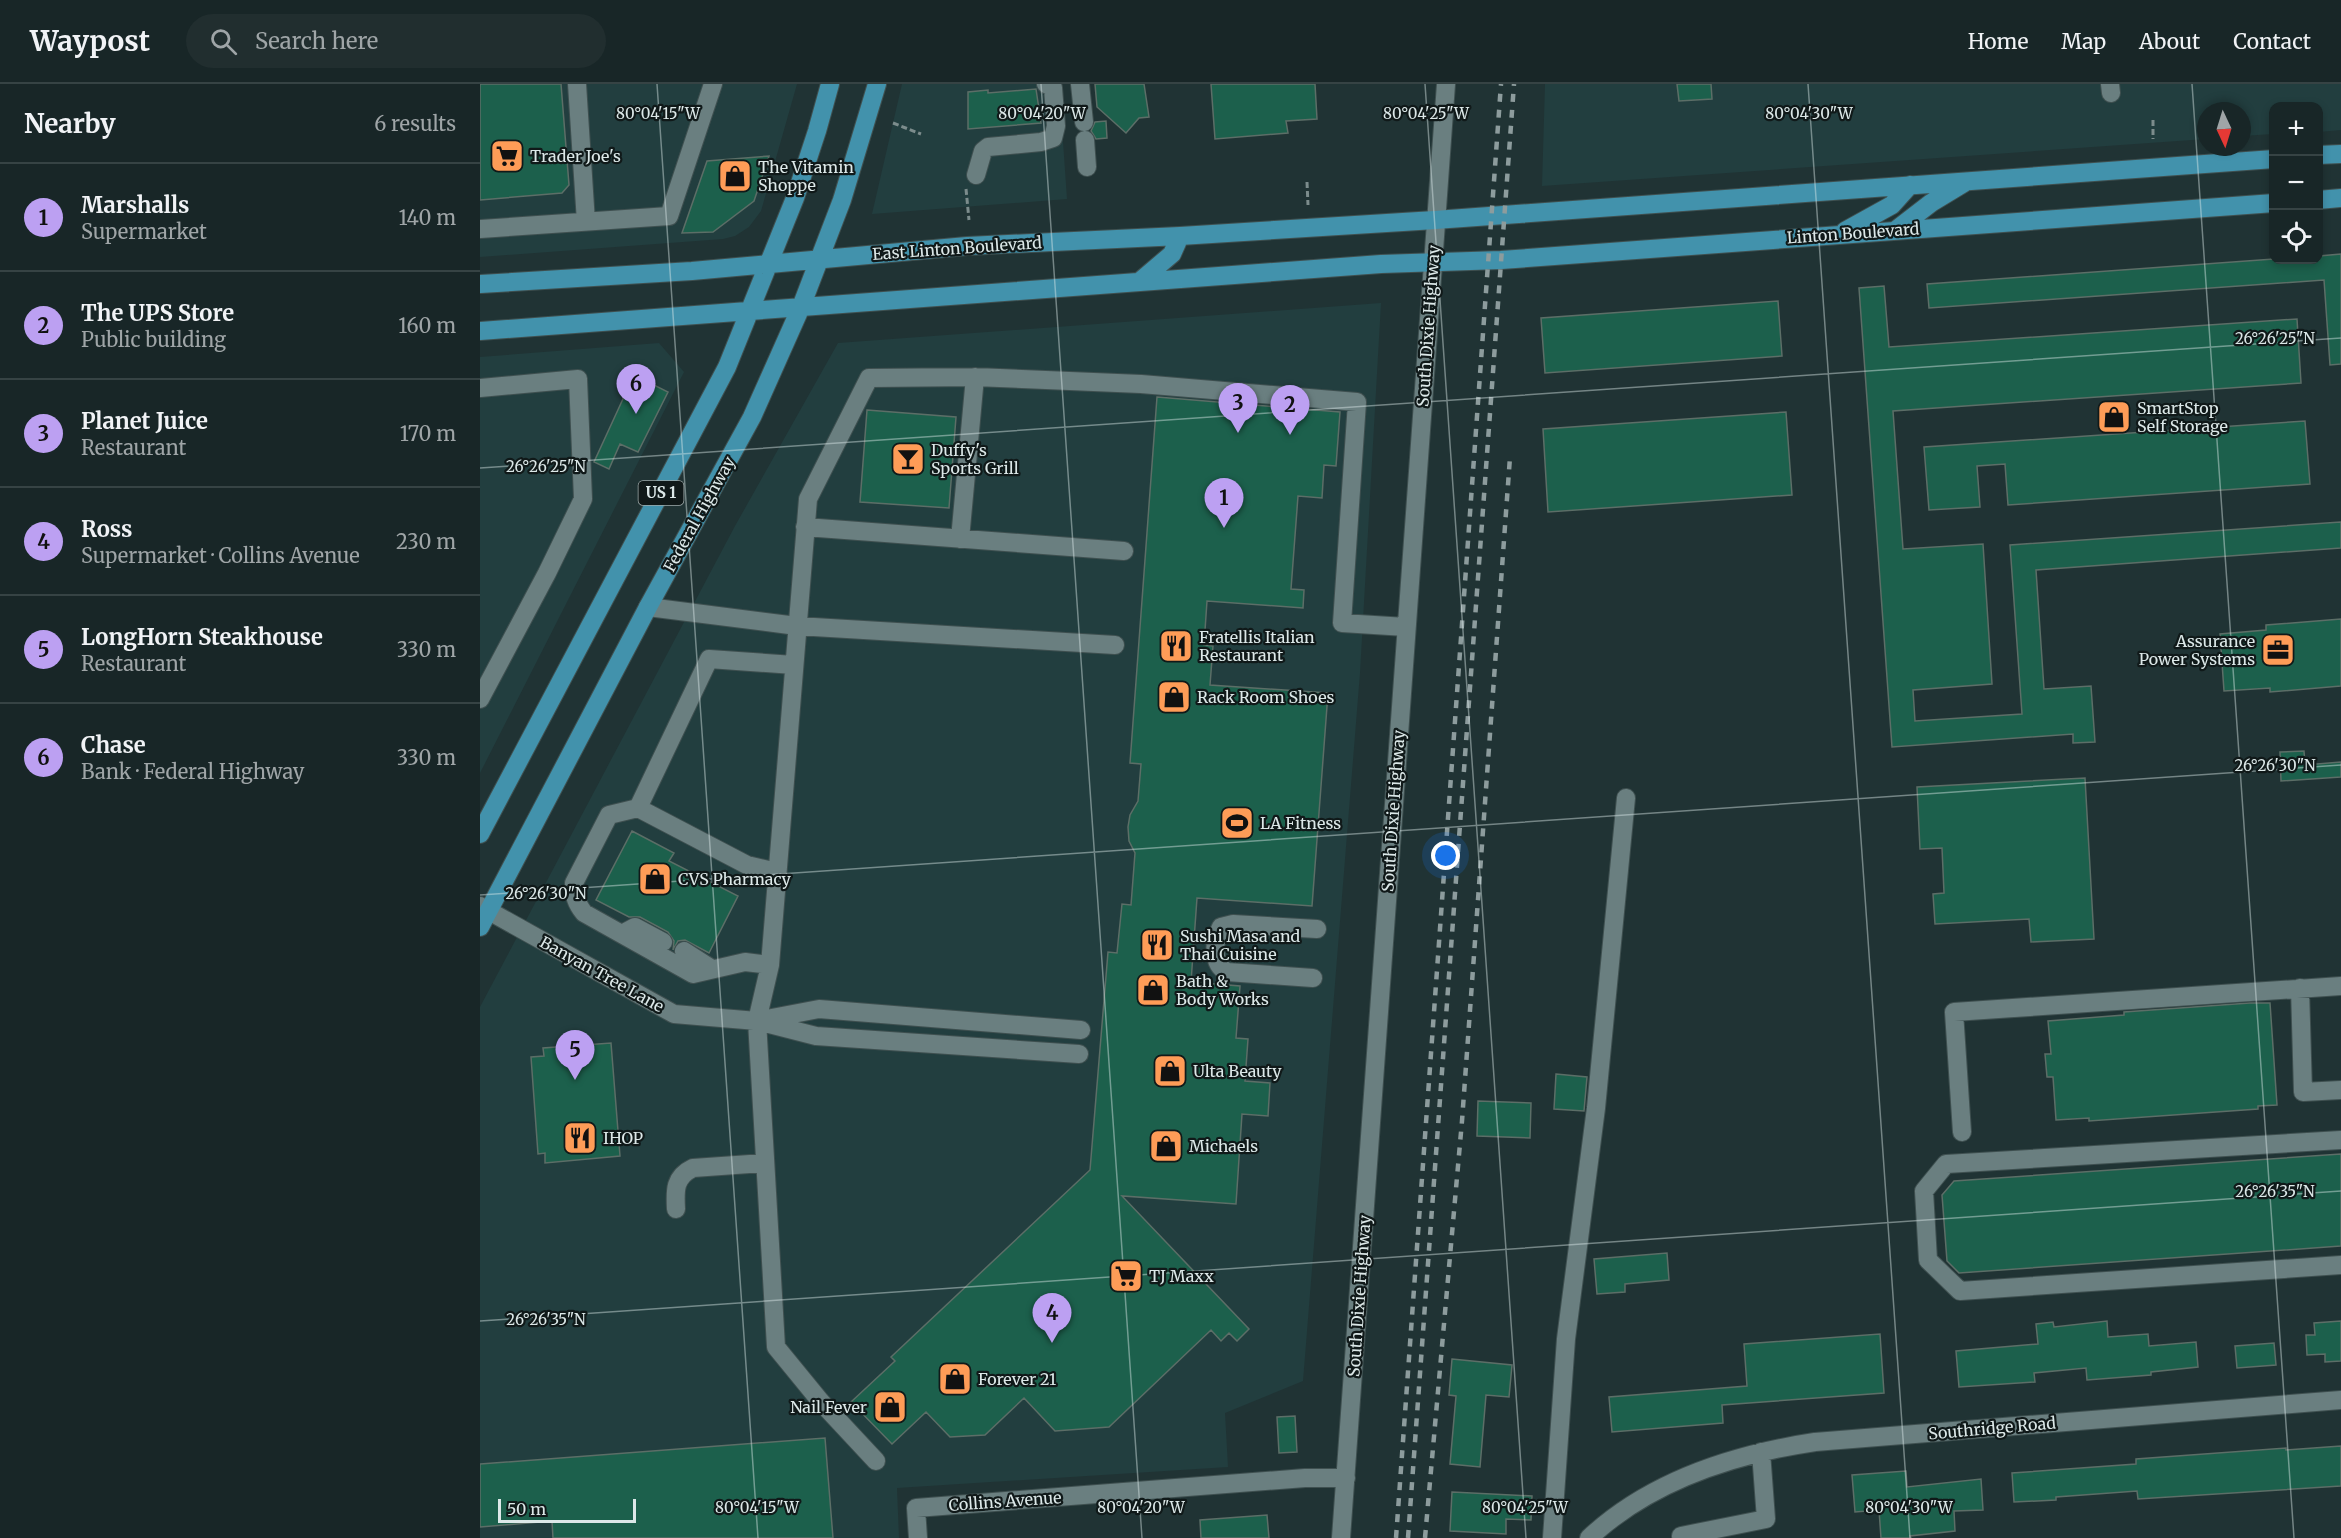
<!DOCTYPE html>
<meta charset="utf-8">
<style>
:root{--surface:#182627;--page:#212e2f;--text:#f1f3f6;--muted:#9fa5a7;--line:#364344;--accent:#bca0f2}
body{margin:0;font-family:Merriweather,serif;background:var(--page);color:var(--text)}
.controls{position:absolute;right:18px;top:18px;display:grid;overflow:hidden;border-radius:12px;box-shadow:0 3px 9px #0003}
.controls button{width:54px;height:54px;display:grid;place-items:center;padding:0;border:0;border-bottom:2px solid var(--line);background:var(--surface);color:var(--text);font:30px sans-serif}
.compass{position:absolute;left:1717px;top:18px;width:54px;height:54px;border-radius:50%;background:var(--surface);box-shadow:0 3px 9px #0003;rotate:176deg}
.scale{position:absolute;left:18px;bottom:15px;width:138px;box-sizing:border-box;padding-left:6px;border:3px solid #dce8e8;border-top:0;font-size:16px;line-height:21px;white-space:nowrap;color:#dce8e8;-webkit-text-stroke:4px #101919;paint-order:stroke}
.you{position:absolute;left:966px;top:772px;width:21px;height:21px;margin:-15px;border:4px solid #fff;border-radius:50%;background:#1a73e8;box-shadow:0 0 0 9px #1a73e833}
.badge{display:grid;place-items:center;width:39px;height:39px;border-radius:50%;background:var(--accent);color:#111;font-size:20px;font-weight:700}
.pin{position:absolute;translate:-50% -50px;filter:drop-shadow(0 2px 3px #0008)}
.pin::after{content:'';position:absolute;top:32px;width:21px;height:18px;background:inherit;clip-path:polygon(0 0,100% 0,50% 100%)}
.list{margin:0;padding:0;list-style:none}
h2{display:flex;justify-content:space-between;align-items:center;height:78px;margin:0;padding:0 24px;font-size:26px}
h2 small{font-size:20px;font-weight:400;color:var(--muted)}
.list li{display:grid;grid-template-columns:39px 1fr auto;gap:18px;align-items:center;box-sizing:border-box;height:108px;padding:0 24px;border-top:2px solid var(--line)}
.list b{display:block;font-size:22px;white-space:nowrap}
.list p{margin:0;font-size:20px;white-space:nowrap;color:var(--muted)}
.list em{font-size:20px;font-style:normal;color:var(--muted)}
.icon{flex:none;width:33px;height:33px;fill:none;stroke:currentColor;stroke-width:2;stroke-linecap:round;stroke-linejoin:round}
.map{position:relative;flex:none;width:1861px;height:1454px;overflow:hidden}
header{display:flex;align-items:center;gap:36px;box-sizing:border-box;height:84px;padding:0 30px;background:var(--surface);border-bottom:2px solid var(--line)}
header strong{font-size:28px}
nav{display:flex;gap:33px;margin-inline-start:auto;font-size:21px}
.search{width:420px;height:54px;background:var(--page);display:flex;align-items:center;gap:15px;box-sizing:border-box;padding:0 21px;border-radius:33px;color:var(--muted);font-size:22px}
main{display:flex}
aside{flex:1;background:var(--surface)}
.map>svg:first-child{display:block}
.built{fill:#223e3f}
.building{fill:#1c604c;stroke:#5c6e67;stroke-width:1.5}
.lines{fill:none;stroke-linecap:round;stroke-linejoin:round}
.minor-casing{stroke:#3f5050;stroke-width:20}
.major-casing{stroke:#3f5050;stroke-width:20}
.path{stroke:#7c8c8c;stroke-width:3;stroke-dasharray:6 3;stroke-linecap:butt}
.minor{stroke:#6a7f80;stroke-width:18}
.major{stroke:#4292ac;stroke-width:18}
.rail{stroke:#8d9c9d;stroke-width:4.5;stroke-dasharray:8 8;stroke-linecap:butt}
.ticks{fill:none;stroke:#dce8e8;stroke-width:1.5;stroke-opacity:0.45}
.labels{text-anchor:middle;stroke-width:4.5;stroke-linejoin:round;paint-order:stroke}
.shield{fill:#101919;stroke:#9faaaa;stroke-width:1.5}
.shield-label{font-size:15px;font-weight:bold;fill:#dce8e8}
.poi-label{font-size:16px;fill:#dce8e8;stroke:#101919;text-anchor:start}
.street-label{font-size:16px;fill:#dce8e8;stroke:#101919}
.ticks-label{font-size:15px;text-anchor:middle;fill:#dce8e8;stroke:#101919;stroke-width:4.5;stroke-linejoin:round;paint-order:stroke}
</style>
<header>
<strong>Waypost</strong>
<div class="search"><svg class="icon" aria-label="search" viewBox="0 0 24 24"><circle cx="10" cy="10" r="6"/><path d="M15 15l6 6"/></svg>Search here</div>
<nav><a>Home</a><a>Map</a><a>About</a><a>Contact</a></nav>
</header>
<main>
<aside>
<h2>Nearby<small>6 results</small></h2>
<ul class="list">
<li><span class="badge">1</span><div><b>Marshalls</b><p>Supermarket</p></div><em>140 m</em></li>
<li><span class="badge">2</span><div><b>The UPS Store</b><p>Public building</p></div><em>160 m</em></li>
<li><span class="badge">3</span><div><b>Planet Juice</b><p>Restaurant</p></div><em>170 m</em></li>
<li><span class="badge">4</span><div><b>Ross</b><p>Supermarket · Collins Avenue</p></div><em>230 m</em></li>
<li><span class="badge">5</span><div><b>LongHorn Steakhouse</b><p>Restaurant</p></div><em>330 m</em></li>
<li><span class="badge">6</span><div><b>Chase</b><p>Bank · Federal Highway</p></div><em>330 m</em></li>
</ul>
</aside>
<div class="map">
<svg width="1861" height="1454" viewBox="0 0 1861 1454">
<rect width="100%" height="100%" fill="#203334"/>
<path class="built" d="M 0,0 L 317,0 L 281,127 L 269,143 L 255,152 L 243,155 L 0,173 Z
M 422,0 L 579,0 L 587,115 L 392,130 Z
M 1065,0 L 1861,0 L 1861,46 L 1839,48 L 1838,22 L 1794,22 L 1793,50 L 1762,52 L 1762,27 L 1726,27 L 1726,55 L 1062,102 Z
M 901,219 L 880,589 L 823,1297 L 745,1329 L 748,1383 L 417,1404 L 419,1454 L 0,1454 L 0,923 L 255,442 L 358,259 Z
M 179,259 L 204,288 L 0,689 L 0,273 Z"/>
<path class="building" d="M 0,0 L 81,0 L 89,101 L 82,109 L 0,116 Z
M 615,0 L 664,0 L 669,33 L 659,34 L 646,49 L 617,23 Z
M 731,0 L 835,0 L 837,35 L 806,37 L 808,49 L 735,55 Z
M 1197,0 L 1231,0 L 1232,15 L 1199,17 Z
M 556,5 L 561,39 L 488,45 L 488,8 L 508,6 L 508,9 Z
M 626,37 L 627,54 L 616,55 L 611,47 L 615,38 Z
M 289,72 L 274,117 L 233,148 L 202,149 L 227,77 Z
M 1861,170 L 1861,280 L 1850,281 L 1844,196 L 1449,224 L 1447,200 L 1794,175 L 1839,176 L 1839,172 Z
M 1404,202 L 1409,263 L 1817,235 L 1821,299 L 1413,327 L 1423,465 L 1503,460 L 1512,600 L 1433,606 L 1435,637 L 1542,630 L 1530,461 L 1861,438 L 1861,464 L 1556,486 L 1564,605 L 1611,602 L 1615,658 L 1593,659 L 1593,650 L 1412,663 L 1379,204 Z
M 1298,217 L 1302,272 L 1065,289 L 1061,234 Z
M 154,291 L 188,308 L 158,368 L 140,360 L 129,385 L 114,378 Z
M 677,313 L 860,328 L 856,382 L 844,381 L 842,414 L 818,412 L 811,505 L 824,506 L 823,524 L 727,517 L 724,561 L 733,562 L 730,601 L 848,609 L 832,822 L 717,814 L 711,898 L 760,902 L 756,954 L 768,955 L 765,997 L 790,999 L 788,1032 L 762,1030 L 756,1120 L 642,1112 L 769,1245 L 757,1257 L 749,1249 L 741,1257 L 731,1246 L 629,1343 L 575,1347 L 544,1314 L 505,1351 L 470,1353 L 446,1328 L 412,1360 L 371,1318 L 415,1277 L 411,1273 L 610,1086 L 628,868 L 637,869 L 642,820 L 651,821 L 655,769 L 649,757 L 648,743 L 650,731 L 658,717 L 661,680 L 650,679 Z
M 387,326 L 476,333 L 469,424 L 380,418 Z
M 1306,328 L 1312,411 L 1068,428 L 1063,345 Z
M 1825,337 L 1830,400 L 1528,421 L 1525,380 L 1497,382 L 1500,423 L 1449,426 L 1444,363 Z
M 1861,535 L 1861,602 L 1790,608 L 1790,604 L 1744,607 L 1740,550 L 1786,546 L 1786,541 Z
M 1824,667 L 1825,681 L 1861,678 L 1861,693 L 1801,697 L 1800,668 Z
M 1605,694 L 1614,855 L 1551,858 L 1549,835 L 1455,840 L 1453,810 L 1464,809 L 1462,764 L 1440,765 L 1437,703 Z
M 152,747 L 194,769 L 189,777 L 258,812 L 229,869 L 205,856 L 198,857 L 193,866 L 194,857 L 188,848 L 160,833 L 149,833 L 116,816 Z
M 1770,919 L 1790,919 L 1797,1021 L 1778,1022 L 1778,1025 L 1609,1037 L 1609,1034 L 1576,1036 L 1573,993 L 1567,993 L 1565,970 L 1571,970 L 1568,937 L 1644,931 L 1644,928 Z
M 131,959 L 140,1072 L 65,1079 L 65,1069 L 58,1070 L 51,973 L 64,972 L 63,964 Z
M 1076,990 L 1107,993 L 1104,1027 L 1074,1025 Z
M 998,1017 L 1051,1019 L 1050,1054 L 997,1052 Z
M 1861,1070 L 1861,1162 L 1479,1189 L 1467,1177 L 1462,1111 L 1474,1097 Z
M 1187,1169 L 1189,1196 L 1145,1200 L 1145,1208 L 1117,1210 L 1114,1175 Z
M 1627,1237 L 1628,1253 L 1668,1250 L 1669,1262 L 1716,1258 L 1718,1283 L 1671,1288 L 1671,1291 L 1607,1296 L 1606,1284 L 1554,1289 L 1555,1298 L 1479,1303 L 1476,1267 L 1558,1260 L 1556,1240 L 1573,1238 L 1574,1243 Z
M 1861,1237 L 1861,1277 L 1845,1278 L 1845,1270 L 1827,1271 L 1826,1251 L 1835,1251 L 1834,1239 Z
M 1400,1250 L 1404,1309 L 1242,1321 L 1243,1339 L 1132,1348 L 1129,1313 L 1267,1302 L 1264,1260 Z
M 1794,1259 L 1796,1281 L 1757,1284 L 1755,1262 Z
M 972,1275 L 1032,1281 L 1029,1313 L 1006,1311 L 1000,1383 L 970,1380 L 976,1312 L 969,1311 Z
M 815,1332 L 817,1368 L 799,1369 L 797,1333 Z
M 345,1354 L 353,1454 L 73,1454 L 72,1437 L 0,1443 L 0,1380 Z
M 1861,1362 L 1861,1402 L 1658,1415 L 1657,1407 L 1576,1413 L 1576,1416 L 1534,1418 L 1532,1389 L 1656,1380 L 1656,1375 L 1806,1364 L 1806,1366 Z
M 1426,1387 L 1427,1403 L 1501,1395 L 1503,1426 L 1474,1427 L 1475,1447 L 1430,1452 L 1431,1454 L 1401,1454 L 1399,1426 L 1375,1428 L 1372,1391 Z
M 972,1408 L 1052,1412 L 1051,1436 L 1026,1435 L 1026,1450 L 970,1447 Z
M 787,1431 L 789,1454 L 721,1454 L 720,1436 Z"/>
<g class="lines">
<defs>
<path id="minor" d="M 97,0 L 106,138
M 600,0 L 604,38
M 1630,0 L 1631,9
M 605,56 L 607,83
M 496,91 L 503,67 L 508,63 L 561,58 L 573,54 L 576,42 L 573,4 L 566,0
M 0,145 L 189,132 L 233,0
M 0,304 L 98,295 L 103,415 L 67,489 L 0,615
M 325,443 L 644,467
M 480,455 L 495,293
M 168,523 L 317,542 L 635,561
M 158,724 L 129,731 L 94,799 C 94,812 96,819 104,829 L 213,890 L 265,878 L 290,881
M 297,788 L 267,781 L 158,724 L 229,575 L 314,581
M 0,822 L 194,930 L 277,937 L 336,952 L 599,970
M 142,850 L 155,843 L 183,858
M 204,867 L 232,885
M 833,894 L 747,888 C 731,880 734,856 741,843 L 753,840 L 837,845
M 1820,904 L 1823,1008 L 1861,1006
M 282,936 L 339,925 L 601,946
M 1482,1048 L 1474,928 L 1861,902
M 1861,1056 L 1466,1080 L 1444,1107 L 1448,1176 L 1480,1207 L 1861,1181
M 196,1125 C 195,1107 194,1093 213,1084 L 285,1079
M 396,1377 L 341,1318 L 296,1263 L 277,937 L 290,881 L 328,415 L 389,294 L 495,293 L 661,300 L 877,318 L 862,539 L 926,543
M 1201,1452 L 1286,1435 L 1281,1368
M 438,1454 L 436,1424 L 825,1394 L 866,1394
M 861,1454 L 966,0
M 1072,1454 L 1086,1255 L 1116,1024 L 1146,714
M 1109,1454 C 1170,1397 1255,1370 1335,1358 L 1861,1316"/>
<path id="major" d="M 1838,71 L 1861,70
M 1838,116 L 1861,114
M 1416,146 L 1451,119 L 1484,99
M 1365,147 L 1412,121 L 1430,101
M 659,198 L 692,170 L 700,152
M 0,200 L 212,187 L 487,162 L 700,152 L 955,136 L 1794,75
M 0,247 L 901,180 L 1021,176 L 1794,119
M 0,750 L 247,283 L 315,114 L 337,47 L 350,0
M 0,843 L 168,523 L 272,333 L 321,223 L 362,116 L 397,0"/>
</defs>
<use href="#minor" class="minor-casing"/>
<use href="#major" class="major-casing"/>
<path class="path" d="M 1673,36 L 1673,55
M 413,39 L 441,50
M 827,98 L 828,121
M 486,105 L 489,136"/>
<use href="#minor" class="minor"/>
<use href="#major" class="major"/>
<path class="rail" d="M 916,1454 L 1021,0
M 928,1454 L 1034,0
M 945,1454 L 982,1037 L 1030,373"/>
</g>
<path class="ticks" d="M 177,0 L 278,1454M 561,0 L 662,1454M 945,0 L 1046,1454M 1328,0 L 1430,1454M 1712,0 L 1814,1454M 0,384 L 1861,254M 0,811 L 1861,681M 0,1237 L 1861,1107"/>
<defs>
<symbol id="supermarket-square" viewBox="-11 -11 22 22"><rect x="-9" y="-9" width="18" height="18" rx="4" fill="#fe9c57" stroke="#101919"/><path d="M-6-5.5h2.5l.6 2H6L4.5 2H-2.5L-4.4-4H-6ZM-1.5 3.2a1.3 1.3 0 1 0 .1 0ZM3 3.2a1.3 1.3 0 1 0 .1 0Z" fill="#111"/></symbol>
<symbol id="shop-square" viewBox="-11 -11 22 22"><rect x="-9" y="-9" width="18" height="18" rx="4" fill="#fe9c57" stroke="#101919"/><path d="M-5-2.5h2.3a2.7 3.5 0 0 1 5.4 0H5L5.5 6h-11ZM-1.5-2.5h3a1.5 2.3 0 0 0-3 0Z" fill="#111"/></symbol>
<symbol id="bar-square" viewBox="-11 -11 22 22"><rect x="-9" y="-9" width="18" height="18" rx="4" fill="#fe9c57" stroke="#101919"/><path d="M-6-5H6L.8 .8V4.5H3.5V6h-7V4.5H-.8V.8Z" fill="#111"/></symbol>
<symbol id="restaurant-square" viewBox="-11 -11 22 22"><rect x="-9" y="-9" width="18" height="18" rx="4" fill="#fe9c57" stroke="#101919"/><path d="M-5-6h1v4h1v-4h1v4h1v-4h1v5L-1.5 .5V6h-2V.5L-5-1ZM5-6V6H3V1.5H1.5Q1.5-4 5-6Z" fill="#111"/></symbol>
<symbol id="office-square" viewBox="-11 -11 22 22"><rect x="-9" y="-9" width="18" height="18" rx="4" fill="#fe9c57" stroke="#101919"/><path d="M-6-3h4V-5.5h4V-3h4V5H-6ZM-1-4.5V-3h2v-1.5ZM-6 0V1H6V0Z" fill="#111"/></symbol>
<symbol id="stadium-square" viewBox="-11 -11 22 22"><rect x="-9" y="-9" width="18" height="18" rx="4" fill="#fe9c57" stroke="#101919"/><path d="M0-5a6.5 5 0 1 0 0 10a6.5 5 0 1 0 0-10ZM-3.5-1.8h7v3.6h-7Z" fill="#111"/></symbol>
</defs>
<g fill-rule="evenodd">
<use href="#supermarket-square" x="8" y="53" width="38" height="38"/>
<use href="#shop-square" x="236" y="73" width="38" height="38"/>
<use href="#shop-square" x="1615" y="314" width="38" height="38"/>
<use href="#bar-square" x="409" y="356" width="38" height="38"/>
<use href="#restaurant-square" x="677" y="543" width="38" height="38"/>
<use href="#office-square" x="1779" y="547" width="38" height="38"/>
<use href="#shop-square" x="675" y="594" width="38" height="38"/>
<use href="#stadium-square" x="738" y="720" width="38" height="38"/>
<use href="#shop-square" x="156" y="776" width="38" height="38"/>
<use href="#restaurant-square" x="658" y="842" width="38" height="38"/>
<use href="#shop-square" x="654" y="887" width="38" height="38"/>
<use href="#shop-square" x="671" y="968" width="38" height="38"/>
<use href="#restaurant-square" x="81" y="1035" width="38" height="38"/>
<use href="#shop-square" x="667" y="1043" width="38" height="38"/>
<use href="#supermarket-square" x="627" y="1173" width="38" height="38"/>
<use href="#shop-square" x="456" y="1276" width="38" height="38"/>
<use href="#shop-square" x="391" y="1304" width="38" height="38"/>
</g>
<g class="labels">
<rect class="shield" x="158.5" y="397" width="45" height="24" rx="4.5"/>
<g class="shield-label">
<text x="181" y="414">US 1</text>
</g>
<g class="poi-label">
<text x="50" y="78">Trader Joe's</text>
<text x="278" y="89">The Vitamin<tspan x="278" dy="18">Shoppe</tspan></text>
<text x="1657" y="330">SmartStop<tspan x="1657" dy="18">Self Storage</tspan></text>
<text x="451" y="372">Duffy's<tspan x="451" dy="18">Sports Grill</tspan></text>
<text x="719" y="559">Fratellis Italian<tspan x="719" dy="18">Restaurant</tspan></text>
<text x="1775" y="563" text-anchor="end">Assurance<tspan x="1775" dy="18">Power Systems</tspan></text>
<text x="717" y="619">Rack Room Shoes</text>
<text x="780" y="745">LA Fitness</text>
<text x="198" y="801">CVS Pharmacy</text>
<text x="700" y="858">Sushi Masa and<tspan x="700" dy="18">Thai Cuisine</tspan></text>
<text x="696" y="903">Bath &amp;<tspan x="696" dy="18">Body Works</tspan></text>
<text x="713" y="993">Ulta Beauty</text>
<text x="123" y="1060">IHOP</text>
<text x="709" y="1068">Michaels</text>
<text x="669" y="1198">TJ Maxx</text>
<text x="498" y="1301">Forever 21</text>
<text x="387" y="1329" text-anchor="end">Nail Fever</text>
</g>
<g class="street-label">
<text transform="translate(1373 149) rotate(-4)" y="6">Linton Boulevard</text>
<text transform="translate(477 164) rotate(-4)" y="6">East Linton Boulevard</text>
<text transform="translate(948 242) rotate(-86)" y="6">South Dixie Highway</text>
<text transform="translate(219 430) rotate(-61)" y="6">Federal Highway</text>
<text transform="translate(913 727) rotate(-86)" y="6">South Dixie Highway</text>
<text transform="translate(122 890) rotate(29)" y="6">Banyan Tree Lane</text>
<text transform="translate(879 1212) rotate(-86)" y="6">South Dixie Highway</text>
<text transform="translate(1512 1344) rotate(-5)" y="6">Southridge Road</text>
<text transform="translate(525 1417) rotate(-4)" y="6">Collins Avenue</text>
</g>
</g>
<g class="ticks-label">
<text x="178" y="35">80°04'15"W</text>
<text x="562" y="35">80°04'20"W</text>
<text x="946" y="35">80°04'25"W</text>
<text x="1329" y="35">80°04'30"W</text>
<text x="1795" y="260">26°26'25"N</text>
<text x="66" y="388">26°26'25"N</text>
<text x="1795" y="687">26°26'30"N</text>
<text x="66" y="815">26°26'30"N</text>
<text x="1795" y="1113">26°26'35"N</text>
<text x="66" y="1241">26°26'35"N</text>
<text x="277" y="1429">80°04'15"W</text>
<text x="661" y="1429">80°04'20"W</text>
<text x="1045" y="1429">80°04'25"W</text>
<text x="1429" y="1429">80°04'30"W</text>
</g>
</svg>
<div class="controls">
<button>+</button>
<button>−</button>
<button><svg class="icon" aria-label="locate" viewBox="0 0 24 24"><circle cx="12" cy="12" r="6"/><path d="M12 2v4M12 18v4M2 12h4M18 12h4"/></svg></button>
</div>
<svg class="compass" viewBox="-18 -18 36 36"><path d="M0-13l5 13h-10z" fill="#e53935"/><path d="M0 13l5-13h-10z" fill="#9fa5a7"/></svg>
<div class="scale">50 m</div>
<div class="you"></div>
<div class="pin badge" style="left:744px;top:444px">1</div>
<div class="pin badge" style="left:810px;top:351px">2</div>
<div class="pin badge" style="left:758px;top:349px">3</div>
<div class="pin badge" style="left:572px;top:1259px">4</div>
<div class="pin badge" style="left:95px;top:996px">5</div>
<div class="pin badge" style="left:156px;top:330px">6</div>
</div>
</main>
